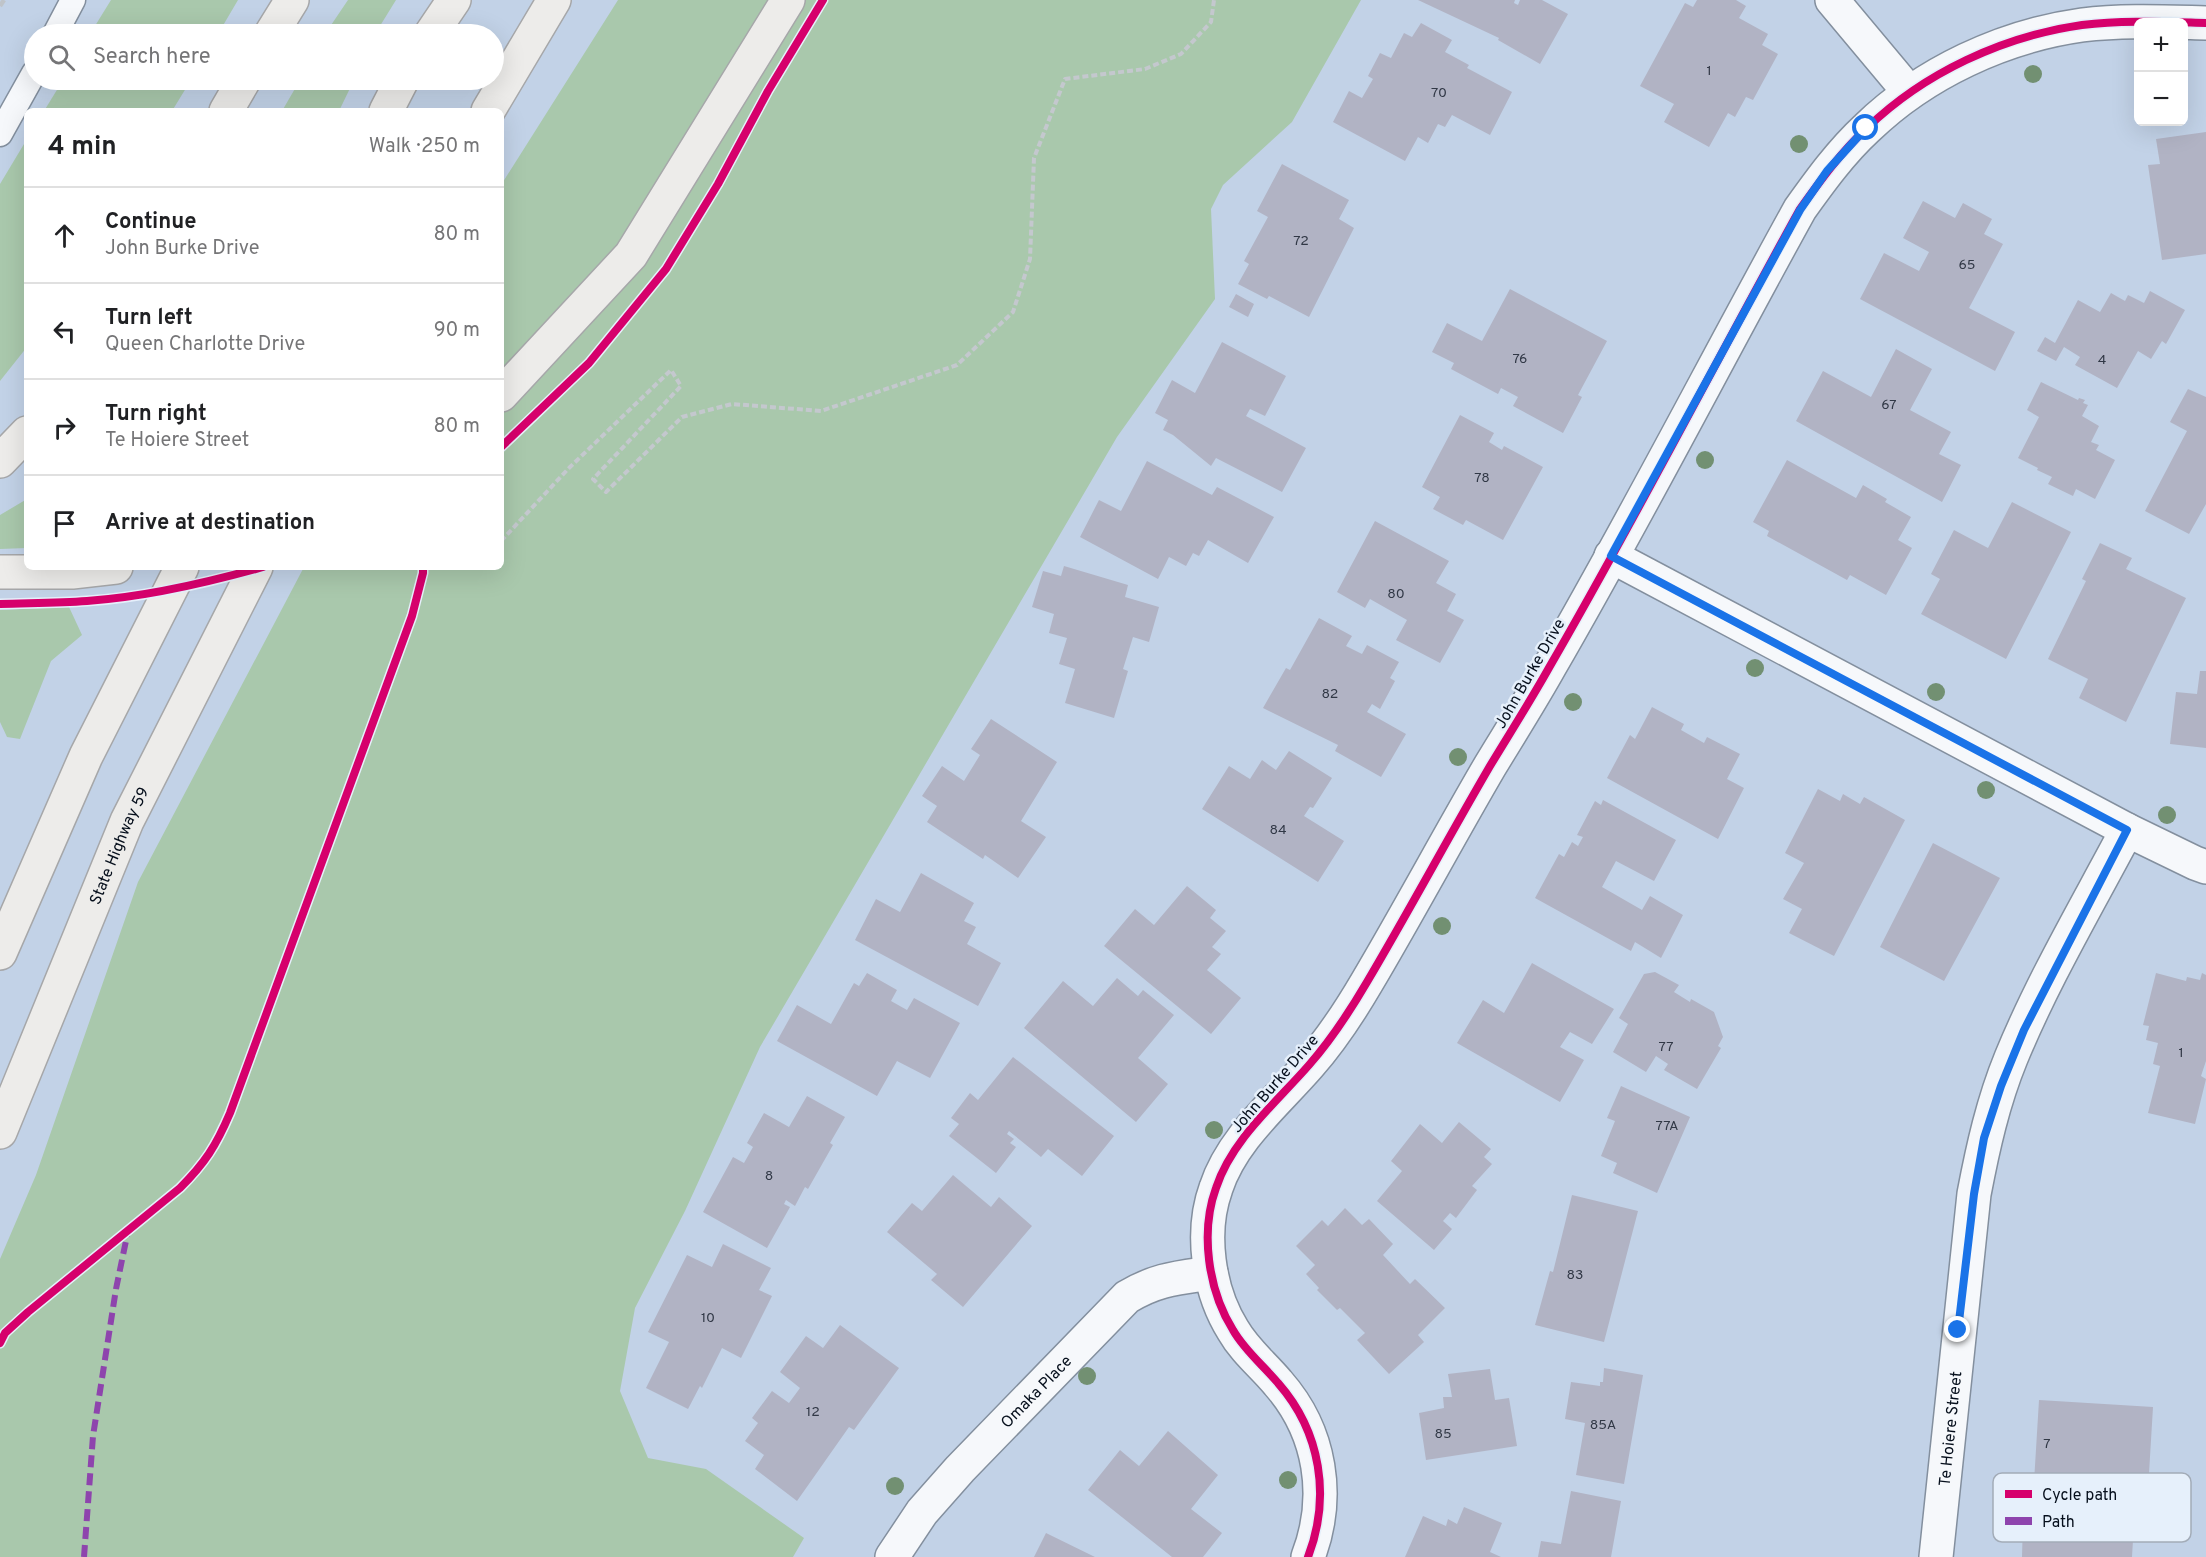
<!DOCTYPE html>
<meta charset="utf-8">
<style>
:root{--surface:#fff;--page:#f6f6f6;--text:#202124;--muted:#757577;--line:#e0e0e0}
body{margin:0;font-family:Overpass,sans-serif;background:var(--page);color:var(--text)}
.controls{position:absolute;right:18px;top:18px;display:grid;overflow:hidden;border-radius:9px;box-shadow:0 6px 24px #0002}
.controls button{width:54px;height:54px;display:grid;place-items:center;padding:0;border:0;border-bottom:2px solid var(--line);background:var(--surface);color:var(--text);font:30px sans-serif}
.stop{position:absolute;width:18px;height:18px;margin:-14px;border:4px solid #1a73e8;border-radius:50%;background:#fff}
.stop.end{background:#1a73e8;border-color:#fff;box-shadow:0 2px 6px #0008}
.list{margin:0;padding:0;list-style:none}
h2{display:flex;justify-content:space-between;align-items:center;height:78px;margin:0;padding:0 24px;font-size:26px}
h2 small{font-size:20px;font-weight:400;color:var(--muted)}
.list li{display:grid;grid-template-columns:39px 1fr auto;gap:18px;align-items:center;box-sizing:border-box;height:96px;padding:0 24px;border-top:2px solid var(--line)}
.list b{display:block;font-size:22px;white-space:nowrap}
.list p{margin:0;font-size:20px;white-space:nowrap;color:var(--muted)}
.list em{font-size:20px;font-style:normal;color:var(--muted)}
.icon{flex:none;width:33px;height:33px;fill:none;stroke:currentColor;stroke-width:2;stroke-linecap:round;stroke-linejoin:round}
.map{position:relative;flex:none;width:2206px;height:1557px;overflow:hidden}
.search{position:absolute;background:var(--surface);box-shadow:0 6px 24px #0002;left:24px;top:24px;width:480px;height:66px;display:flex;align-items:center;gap:15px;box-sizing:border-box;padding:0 21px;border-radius:33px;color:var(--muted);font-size:22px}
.panel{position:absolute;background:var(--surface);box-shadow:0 6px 24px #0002;left:24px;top:108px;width:480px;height:462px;border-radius:9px}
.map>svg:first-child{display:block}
.green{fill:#a9c8ac}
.building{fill:#b1b3c4}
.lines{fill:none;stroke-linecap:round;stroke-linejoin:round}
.service-casing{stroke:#838f9e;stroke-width:27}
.minor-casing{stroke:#838f9e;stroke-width:36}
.primary-casing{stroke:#a6a7a9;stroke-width:36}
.path{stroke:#c4c8ce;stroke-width:4;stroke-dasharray:6 3;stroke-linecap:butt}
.service{stroke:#f6f8fb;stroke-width:24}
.minor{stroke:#f6f8fb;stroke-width:33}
.primary{stroke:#edecea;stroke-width:33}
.rail{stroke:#bfc4c9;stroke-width:4.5;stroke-dasharray:10 10;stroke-linecap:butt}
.quiet{stroke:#8e44ad;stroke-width:6;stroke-dasharray:12 6;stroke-linecap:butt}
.cycleway-casing{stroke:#e6f0fb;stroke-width:11}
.cycleway{stroke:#d6006c;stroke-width:8}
.tree{fill:#729072}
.route{stroke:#1a73e8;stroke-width:8}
.labels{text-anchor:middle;stroke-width:5;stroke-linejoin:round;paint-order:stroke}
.number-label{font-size:14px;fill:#313846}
.street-label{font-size:16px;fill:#060f1c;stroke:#e6f0fb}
.key{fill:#e6f0fb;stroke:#a3acb8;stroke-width:1.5}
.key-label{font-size:16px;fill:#060f1c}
</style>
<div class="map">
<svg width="2206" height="1557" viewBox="0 0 2206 1557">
<rect width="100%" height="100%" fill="#c2d2e7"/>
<path class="green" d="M 111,0 L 238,0 L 218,34 L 90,34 Z
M 348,0 L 396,0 L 375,34 L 325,34 Z
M 618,0 L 1361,0 L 1292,122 L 1223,185 L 1211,209 L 1215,299 L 1117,437 L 760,1047 L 685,1211 L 635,1308 L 620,1391 L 648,1458 L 706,1469 L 804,1538 L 793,1557 L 0,1557 L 0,1259 L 36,1175 L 138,882 L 304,567 L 501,567 L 501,185 Z
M 63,80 L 191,80 L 172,111 L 44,111 Z
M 300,80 L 354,80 L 339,111 L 282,111 Z
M 27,139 L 27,347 L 0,381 L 0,184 Z
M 27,499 L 27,548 L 0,549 L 0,515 Z
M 69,607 L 82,635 L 51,661 L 20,739 L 7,737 L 0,722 L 0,610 Z"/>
<path class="building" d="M 1418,0 L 1515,0 L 1514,3 L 1518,5 L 1520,0 L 1542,0 L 1568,14 L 1540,64 L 1498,40 L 1499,38 Z
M 1697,0 L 1736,0 L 1746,6 L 1739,18 L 1768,34 L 1762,45 L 1778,54 L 1753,100 L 1746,97 L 1735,117 L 1728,113 L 1709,147 L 1664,122 L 1674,104 L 1640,86 L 1685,3 L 1693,7 Z
M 1421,23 L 1452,40 L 1445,52 L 1469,65 L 1467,68 L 1512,92 L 1490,135 L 1452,115 L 1445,127 L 1438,124 L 1428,143 L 1418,137 L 1405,161 L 1333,122 L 1349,91 L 1362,98 L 1373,79 L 1368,76 L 1380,53 L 1391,58 L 1404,33 L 1412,37 Z
M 2206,132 L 2206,254 L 2162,260 L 2148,165 L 2160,164 L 2156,139 Z
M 1282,164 L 1349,200 L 1339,219 L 1354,228 L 1309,317 L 1269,296 L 1267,299 L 1238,284 L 1249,264 L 1244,261 L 1268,217 L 1257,211 Z
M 1923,201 L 1955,218 L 1963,203 L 1992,219 L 1984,234 L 2003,244 L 1969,308 L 2015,332 L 1995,371 L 1860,299 L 1884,253 L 1919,271 L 1929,252 L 1903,238 Z
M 1510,289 L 1607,341 L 1578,395 L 1582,397 L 1563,433 L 1513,406 L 1518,397 L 1501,388 L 1498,394 L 1451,369 L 1454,363 L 1432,352 L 1447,323 L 1482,341 Z
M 2150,291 L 2185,310 L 2166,344 L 2162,341 L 2151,359 L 2138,351 L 2117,388 L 2075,365 L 2080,357 L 2064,347 L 2056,361 L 2037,351 L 2045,337 L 2055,343 L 2078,300 L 2100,312 L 2111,293 L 2125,301 L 2128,295 L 2144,303 Z
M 1236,294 L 1254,304 L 1248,317 L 1229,307 Z
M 1222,342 L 1286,376 L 1265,416 L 1250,409 L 1246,416 L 1306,448 L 1282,492 L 1216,458 L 1211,466 L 1173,435 L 1163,430 L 1168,420 L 1155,413 L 1172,380 L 1195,393 Z
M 1896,349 L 1932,369 L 1910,410 L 1951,432 L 1939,454 L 1961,465 L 1942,502 L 1796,421 L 1823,371 L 1871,397 Z
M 2041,382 L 2078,400 L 2079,398 L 2085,400 L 2083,403 L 2088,405 L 2082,416 L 2099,426 L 2091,442 L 2099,445 L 2096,450 L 2115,460 L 2095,499 L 2076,489 L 2073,496 L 2048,484 L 2052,477 L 2037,470 L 2038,468 L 2018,458 L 2039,417 L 2027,410 Z
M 2188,389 L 2206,397 L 2206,504 L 2189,534 L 2145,511 L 2187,431 L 2170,422 Z
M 1460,415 L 1494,433 L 1489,442 L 1502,450 L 1504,446 L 1543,467 L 1503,540 L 1466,520 L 1463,525 L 1433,509 L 1440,497 L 1422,487 Z
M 1787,460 L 1856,498 L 1863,485 L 1887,499 L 1885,502 L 1911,517 L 1898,540 L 1912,548 L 1886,595 L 1850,575 L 1847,580 L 1767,536 L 1769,531 L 1753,522 Z
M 1147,461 L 1212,495 L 1217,487 L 1274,517 L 1248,563 L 1208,540 L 1199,556 L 1193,553 L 1186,566 L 1169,557 L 1158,579 L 1080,537 L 1099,500 L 1121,511 Z
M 2012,502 L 2071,532 L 2006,659 L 1921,614 L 1940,579 L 1931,574 L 1954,530 L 1988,548 Z
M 1375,521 L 1449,561 L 1436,583 L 1456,594 L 1447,611 L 1464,620 L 1440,663 L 1396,640 L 1407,620 L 1370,599 L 1365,608 L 1337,592 Z
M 2100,543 L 2132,558 L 2126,569 L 2186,598 L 2126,722 L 2079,698 L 2088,679 L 2048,659 L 2086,581 L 2082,579 Z
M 1064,566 L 1128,585 L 1125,597 L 1159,607 L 1149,642 L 1133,637 L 1123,669 L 1128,671 L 1114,718 L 1065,703 L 1075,669 L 1059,664 L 1067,638 L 1049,633 L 1054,614 L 1032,607 L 1043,571 L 1061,576 Z
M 1319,618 L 1352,636 L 1346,646 L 1362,654 L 1367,645 L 1399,662 L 1390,678 L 1395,681 L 1380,709 L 1372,704 L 1367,712 L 1406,734 L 1381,777 L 1335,751 L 1338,745 L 1263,708 L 1286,668 L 1290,670 Z
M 2200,671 L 2206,671 L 2206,748 L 2170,744 L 2176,692 L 2197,694 Z
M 1652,707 L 1684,724 L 1681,730 L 1704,743 L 1707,737 L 1740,754 L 1727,779 L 1744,788 L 1718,839 L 1607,778 L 1630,735 L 1635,739 Z
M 991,719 L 1057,762 L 1021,821 L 1046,837 L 1018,878 L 985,855 L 983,859 L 927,822 L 937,806 L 922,796 L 942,766 L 964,781 L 980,755 L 971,749 Z
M 1289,751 L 1332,778 L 1313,808 L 1310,807 L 1304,816 L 1344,841 L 1318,882 L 1202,809 L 1229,766 L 1250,779 L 1262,760 L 1276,770 Z
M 1818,789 L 1840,801 L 1843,794 L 1860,804 L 1864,797 L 1905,820 L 1834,956 L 1789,933 L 1802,909 L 1783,899 L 1804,863 L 1785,853 Z
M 1603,800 L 1676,840 L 1654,881 L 1616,861 L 1602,887 L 1642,910 L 1650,896 L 1683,915 L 1661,958 L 1635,942 L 1631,951 L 1535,898 L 1559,854 L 1564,857 L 1572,842 L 1578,846 L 1583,837 L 1577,835 L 1595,801 L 1601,805 Z
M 1933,843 L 2000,878 L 1944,981 L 1880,947 Z
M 921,873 L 974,903 L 964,921 L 976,927 L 967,944 L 1001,963 L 978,1006 L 855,940 L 876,899 L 900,912 Z
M 1187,886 L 1216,910 L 1210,918 L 1226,931 L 1212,947 L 1221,954 L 1207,970 L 1241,998 L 1211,1034 L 1104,946 L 1135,909 L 1154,925 Z
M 1532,963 L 1614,1009 L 1592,1044 L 1570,1032 L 1560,1047 L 1584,1060 L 1560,1102 L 1457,1043 L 1483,1000 L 1504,1013 Z
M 1655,972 L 1679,985 L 1674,992 L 1690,1002 L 1691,999 L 1714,1012 L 1723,1037 L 1718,1046 L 1721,1048 L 1697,1089 L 1664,1070 L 1668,1064 L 1656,1056 L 1646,1072 L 1613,1052 L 1628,1024 L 1619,1018 L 1644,974 Z
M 867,973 L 897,990 L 891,1001 L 907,1010 L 914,998 L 960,1023 L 930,1078 L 897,1061 L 877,1096 L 777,1041 L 797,1005 L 831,1024 L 854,983 L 859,986 Z
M 2156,973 L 2186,981 L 2187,977 L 2200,980 L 2202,973 L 2206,975 L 2206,1061 L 2201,1076 L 2206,1079 L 2195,1124 L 2148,1113 L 2160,1066 L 2153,1064 L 2158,1043 L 2146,1040 L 2149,1026 L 2143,1025 Z
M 1117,978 L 1138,996 L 1143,990 L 1174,1015 L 1138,1058 L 1168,1084 L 1136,1122 L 1024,1028 L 1063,981 L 1093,1006 Z
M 1013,1057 L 1114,1136 L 1082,1176 L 1048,1149 L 1041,1157 L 1009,1131 L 1007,1134 L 1014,1139 L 1010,1143 L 1016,1147 L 996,1173 L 949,1136 L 959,1124 L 951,1118 L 970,1093 L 978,1100 Z
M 1621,1086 L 1690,1117 L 1657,1193 L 1613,1173 L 1617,1163 L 1601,1156 L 1615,1121 L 1607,1118 Z
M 807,1096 L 845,1117 L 830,1143 L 833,1145 L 808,1189 L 805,1187 L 795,1206 L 786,1200 L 784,1204 L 790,1207 L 767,1248 L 703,1212 L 733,1157 L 744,1163 L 753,1147 L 747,1143 L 764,1113 L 789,1127 Z
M 1459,1122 L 1491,1149 L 1484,1157 L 1492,1164 L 1472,1186 L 1477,1190 L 1456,1218 L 1450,1213 L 1443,1221 L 1452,1229 L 1434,1250 L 1377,1201 L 1402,1171 L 1391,1161 L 1420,1124 L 1442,1143 Z
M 953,1175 L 991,1207 L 999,1197 L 1032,1226 L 963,1307 L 931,1280 L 937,1274 L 887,1232 L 912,1203 L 922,1211 Z
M 1572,1195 L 1638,1211 L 1604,1342 L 1535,1325 L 1550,1271 L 1553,1272 Z
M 1345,1208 L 1362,1225 L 1369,1219 L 1393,1244 L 1383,1255 L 1410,1284 L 1415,1279 L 1445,1308 L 1418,1335 L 1424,1342 L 1389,1374 L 1357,1340 L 1365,1333 L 1340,1308 L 1337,1310 L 1317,1290 L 1319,1288 L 1306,1274 L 1315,1265 L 1296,1246 L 1322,1220 L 1328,1226 Z
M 723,1244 L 771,1268 L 759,1290 L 772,1296 L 741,1358 L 722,1348 L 702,1388 L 700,1386 L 688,1409 L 646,1388 L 669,1342 L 648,1332 L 687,1255 L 712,1267 Z
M 840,1325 L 899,1368 L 854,1430 L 849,1427 L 797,1501 L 755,1469 L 764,1455 L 745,1441 L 758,1423 L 752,1418 L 772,1391 L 789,1403 L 800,1388 L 780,1372 L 806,1336 L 823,1348 Z
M 1604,1368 L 1643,1375 L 1624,1484 L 1576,1475 L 1585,1423 L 1565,1419 L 1571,1382 L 1600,1386 L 1600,1382 L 1603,1382 Z
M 1490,1369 L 1495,1400 L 1509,1398 L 1517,1446 L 1426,1460 L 1419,1413 L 1444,1408 L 1443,1397 L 1452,1397 L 1448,1374 Z
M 2039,1400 L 2153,1407 L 2148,1490 L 2034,1482 Z
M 1168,1431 L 1218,1475 L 1191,1509 L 1222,1533 L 1203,1557 L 1172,1557 L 1088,1490 L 1120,1450 L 1139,1466 Z
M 1571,1491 L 1621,1501 L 1611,1557 L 1538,1557 L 1541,1541 L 1561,1544 Z
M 1464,1507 L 1502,1523 L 1490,1552 L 1501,1557 L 1405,1557 L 1423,1516 L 1446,1526 L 1448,1519 L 1457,1524 Z
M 2023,1522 L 2076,1525 L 2075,1537 L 2133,1540 L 2132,1557 L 2022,1557 Z
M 1046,1533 L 1095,1557 L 1034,1557 Z"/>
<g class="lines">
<defs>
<path id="service" d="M 55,34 L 73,0
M 0,134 L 34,73"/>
<g id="minor">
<path d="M 1832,0 L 1909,92"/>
<path d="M 1611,556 L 2127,830 L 2195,863 L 2206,867"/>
<path id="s1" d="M 892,1557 L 922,1512 L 960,1469 L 1127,1297 C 1157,1279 1177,1278 1211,1273"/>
<path d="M 1308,1557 C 1331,1497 1321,1432 1278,1383 C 1263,1365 1245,1351 1233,1330 C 1208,1290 1200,1232 1216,1188 C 1232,1139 1276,1103 1309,1065 C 1331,1040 1350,1011 1367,982 C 1409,911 1448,838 1490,766 C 1510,733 1531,700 1550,666 C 1637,516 1716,361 1800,209 C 1820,181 1841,152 1867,128 C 1924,73 2003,36 2082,25 C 2123,20 2165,22 2206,23"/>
<path id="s2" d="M 1936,1557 L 1974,1194 C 1983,1147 1993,1102 2011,1058 C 2043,980 2088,904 2127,830"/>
</g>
<g id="primary">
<path d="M 271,34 L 292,0"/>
<path d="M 431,34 L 454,0"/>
<path d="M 226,111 L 244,80"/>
<path d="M 386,111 L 402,80"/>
<path d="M 488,111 L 554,0"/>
<path d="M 501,395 L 631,255 L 788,0"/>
<path d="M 0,461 L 27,433"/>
<path d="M 0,572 L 72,572 L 116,567"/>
<path d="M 0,953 L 86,756 L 182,567"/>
<path id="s3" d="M 0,1132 L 127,821 L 256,567"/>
</g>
</defs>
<use href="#service" class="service-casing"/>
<use href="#minor" class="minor-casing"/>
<use href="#primary" class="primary-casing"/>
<path class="path" d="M 501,541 L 569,468 L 671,370 L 681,386 L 593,479 L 606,492 L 682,417 L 732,404 L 821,411 L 957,365 L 1013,312 L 1030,259 L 1034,158 L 1065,79 L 1145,69 L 1181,54 L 1211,22 L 1214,0"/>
<use href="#service" class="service"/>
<use href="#minor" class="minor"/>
<use href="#primary" class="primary"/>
<path class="rail" d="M 0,6 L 4,0"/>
<path class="quiet" d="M 84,1557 L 93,1436 L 116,1289 L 128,1231"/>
<defs>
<path id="cycleway" d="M 501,447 L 589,363 L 666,269 L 718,184 L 768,91 L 823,0
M 0,604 C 29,603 58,603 87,601 C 147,597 206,583 263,567
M 0,1343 L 5,1333 L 28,1312 L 180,1188 C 205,1163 216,1146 230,1113 L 412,616 L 423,573 L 423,567
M 1308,1557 C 1331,1497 1321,1432 1278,1383 C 1263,1365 1245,1351 1233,1330 C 1208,1290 1200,1232 1216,1188 C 1232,1139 1276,1103 1309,1065 C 1331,1040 1350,1011 1367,982 C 1409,911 1448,838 1490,766 C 1510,733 1531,700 1550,666 C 1637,516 1716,361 1800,209 C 1820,181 1841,152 1867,128 C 1924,73 2003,36 2082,25 C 2123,20 2165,22 2206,23"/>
</defs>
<use href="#cycleway" class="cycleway-casing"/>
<use href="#cycleway" class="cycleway"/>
</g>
<g class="tree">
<circle cx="2033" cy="74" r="9"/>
<circle cx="1799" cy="144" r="9"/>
<circle cx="1705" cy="460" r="9"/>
<circle cx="1755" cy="668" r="9"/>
<circle cx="1936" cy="692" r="9"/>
<circle cx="1573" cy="702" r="9"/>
<circle cx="1458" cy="757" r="9"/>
<circle cx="1986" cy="790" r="9"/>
<circle cx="2167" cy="815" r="9"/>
<circle cx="1442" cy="926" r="9"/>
<circle cx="1214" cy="1130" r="9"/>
<circle cx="1087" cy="1376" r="9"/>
<circle cx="1288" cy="1480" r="9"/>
<circle cx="895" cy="1486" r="9"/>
</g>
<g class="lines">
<path class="route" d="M 1866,128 L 1827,171 L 1800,210 L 1611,556 L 2127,830 L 2024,1030 L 2001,1086 L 1984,1138 L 1974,1194 L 1958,1330"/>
</g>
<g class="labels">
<g class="number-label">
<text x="1709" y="75">1</text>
<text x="1439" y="97">70</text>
<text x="1301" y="245">72</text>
<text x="1967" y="269">65</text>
<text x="1520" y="363">76</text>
<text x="2102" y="364">4</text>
<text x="1889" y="409">67</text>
<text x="1482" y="482">78</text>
<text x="1396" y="598">80</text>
<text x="1330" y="698">82</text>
<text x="1278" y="834">84</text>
<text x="1666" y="1051">77</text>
<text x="2181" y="1057">1</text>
<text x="1667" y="1130">77A</text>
<text x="769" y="1180">8</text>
<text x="1575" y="1279">83</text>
<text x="708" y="1322">10</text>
<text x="813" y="1416">12</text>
<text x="1603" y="1429">85A</text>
<text x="1443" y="1438">85</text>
<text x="2047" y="1448">7</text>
</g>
<g class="street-label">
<text transform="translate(1529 673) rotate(-60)" y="6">John Burke Drive</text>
<text dy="6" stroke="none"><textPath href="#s3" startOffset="310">State Highway 59</textPath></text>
<text transform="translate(1274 1083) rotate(-49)" y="6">John Burke Drive</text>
<text dy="6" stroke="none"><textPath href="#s1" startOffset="220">Omaka Place</textPath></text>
<text dy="6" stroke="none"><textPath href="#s2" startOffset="129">Te Hoiere Street</textPath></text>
</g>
</g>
<rect x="1993" y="1473" width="198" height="69" rx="9" class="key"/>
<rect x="2005" y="1490" width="27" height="8" fill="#d6006c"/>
<rect x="2005" y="1517" width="27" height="8" fill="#8e44ad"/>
<g class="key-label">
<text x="2042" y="1500">Cycle path</text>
<text x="2042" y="1527">Path</text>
</g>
</svg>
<div class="controls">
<button>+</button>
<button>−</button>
</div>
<div class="stop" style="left:1866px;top:128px"></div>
<div class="stop end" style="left:1958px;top:1330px"></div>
<div class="search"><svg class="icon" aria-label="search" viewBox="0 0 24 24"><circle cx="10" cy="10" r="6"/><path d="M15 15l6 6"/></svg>Search here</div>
<section class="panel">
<h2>4 min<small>Walk · 250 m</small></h2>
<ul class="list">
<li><svg class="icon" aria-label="ahead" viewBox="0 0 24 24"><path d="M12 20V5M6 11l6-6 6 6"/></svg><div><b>Continue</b><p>John Burke Drive</p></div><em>80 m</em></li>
<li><svg class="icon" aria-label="left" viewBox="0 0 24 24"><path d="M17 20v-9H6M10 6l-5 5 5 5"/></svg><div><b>Turn left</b><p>Queen Charlotte Drive</p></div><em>90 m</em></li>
<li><svg class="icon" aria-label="right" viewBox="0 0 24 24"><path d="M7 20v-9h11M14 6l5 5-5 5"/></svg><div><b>Turn right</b><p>Te Hoiere Street</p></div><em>80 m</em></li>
<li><svg class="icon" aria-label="arrive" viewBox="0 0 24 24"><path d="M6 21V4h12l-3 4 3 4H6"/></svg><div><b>Arrive at destination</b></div></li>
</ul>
</section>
</div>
